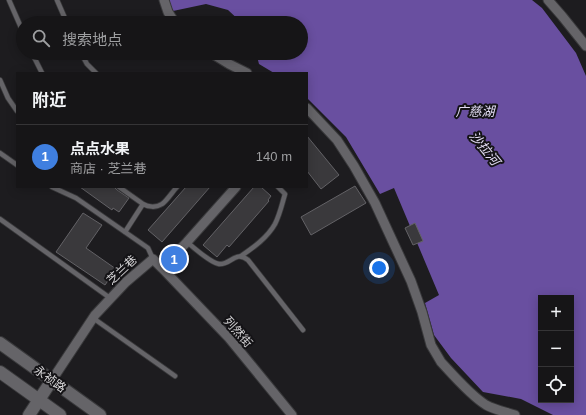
<!DOCTYPE html>
<html lang="zh">
<meta charset="utf-8">
<style>
:root{--surface:#161517;--page:#1f1e20;--text:#f1f3f6;--muted:#9e9fa1;--line:#353436;--accent:#bebf42}
body{margin:0;font-family:Arial,"Noto Sans SC",sans-serif;background:var(--page);color:var(--text)}
.controls{position:absolute;right:12px;bottom:12px;display:grid;overflow:hidden;border-radius:0px;box-shadow:0 2px 10px #0003}
.controls button{width:36px;height:36px;display:grid;place-items:center;padding:0;border:0;border-bottom:1px solid var(--line);background:var(--surface);color:var(--text);font:20px sans-serif}
.you{position:absolute;left:379px;top:268px;width:14px;height:14px;margin:-10px;border:3px solid #fff;border-radius:50%;background:#1a73e8;box-shadow:0 0 0 6px #1a73e833}
.badge{display:grid;place-items:center;width:26px;height:26px;border-radius:50%;background:var(--accent);color:#fff;font-size:13px;font-weight:700}
.pin{position:absolute;translate:-50% -50%;border:2px solid #fff;box-shadow:0 1px 4px #0006}
.list{margin:0;padding:0;list-style:none}
h2{display:flex;justify-content:space-between;align-items:center;height:52px;margin:0;padding:0 16px;font-size:17px}
h2 small{font-size:13px;font-weight:400;color:var(--muted)}
.list li{display:grid;grid-template-columns:26px 1fr auto;gap:12px;align-items:center;box-sizing:border-box;height:64px;padding:0 16px;border-top:1px solid var(--line)}
.list b{display:block;font-size:15px;white-space:nowrap}
.list p{margin:0;font-size:13px;white-space:nowrap;color:var(--muted)}
.list em{font-size:13px;font-style:normal;color:var(--muted)}
.icon{flex:none;width:22px;height:22px;fill:none;stroke:currentColor;stroke-width:2;stroke-linecap:round;stroke-linejoin:round}
.map{position:relative;flex:none;width:586px;height:415px;overflow:hidden}
.search{position:absolute;background:var(--surface);box-shadow:0 2px 10px #0003;left:16px;top:16px;width:292px;height:44px;display:flex;align-items:center;gap:10px;box-sizing:border-box;padding:0 14px;border-radius:22px;color:var(--muted);font-size:15px}
.panel{position:absolute;background:var(--surface);box-shadow:0 2px 10px #0003;left:16px;top:72px;width:292px;height:116px;border-radius:0px}
.map>svg:first-child{display:block}
.water{fill:#694fa0;fill-rule:evenodd}
.building{fill:#3a393c;stroke:#636266}
.lines{fill:none;stroke-linecap:round;stroke-linejoin:round}
.lane-casing{stroke:#39393b;stroke-width:6}
.street-casing{stroke:#39393b;stroke-width:11}
.secondary-casing{stroke:#39393b;stroke-width:14}
.lane{stroke:#656468;stroke-width:4.5}
.street{stroke:#656468;stroke-width:9}
.secondary{stroke:#656468;stroke-width:12}
.labels{text-anchor:middle;stroke-width:4;stroke-linejoin:round;paint-order:stroke}
.street-label{font-size:12px;fill:#d7d6d8;stroke:#141316}
.water-label{font-size:13px;font-style:italic;fill:#e3ddf4;stroke:#141316}
</style>
<div class="map">
<svg width="586" height="415" viewBox="0 0 586 415">
<rect width="100%" height="100%" fill="#1d1c1f"/>
<path class="water" d="M 169,0 L 532,0 L 542,8 L 576,53 L 586,76 L 586,415 L 553,415 L 521,399 L 483,392 L 451,358 L 434,335 L 425,303 L 439,295 L 394,188 L 380,194 L 346,137 L 307,98 L 307,73 L 274,73 L 259,64 L 256,53 L 301,53 L 301,23 L 242,23 L 228,10 L 206,4 L 173,11 ZM 541,298 L 571,298 L 571,400 L 541,400 Z"/>
<path class="building" d="M 307,136 L 339,175 L 321,189 L 307,171 Z
M 355,186 L 366,203 L 311,235 L 301,217 Z
M 80,187 L 114,187 L 117,190 L 129,198 L 119,212 L 113,208 L 112,210 Z
M 186,187 L 210,187 L 162,242 L 148,230 Z
M 254,187 L 261,187 L 271,196 L 268,200 L 269,201 L 229,247 L 227,245 L 217,257 L 203,245 Z
M 83,213 L 102,225 L 86,248 L 116,269 L 105,285 L 56,252 Z
M 415,223 L 423,241 L 413,245 L 405,228 Z"/>
<g class="lines">
<defs>
<path id="lane" d="M 9,0 L 23,32
M 57,0 L 67,23
M 32,53 L 42,73
M 81,53 L 87,64 L 96,73
M 0,80 L 8,98 L 17,111
M 0,153 L 17,165
M 52,187 L 76,198 L 148,248 L 153,259
M 119,187 L 143,204 C 148,207 156,208 162,204 C 166,202 173,191 177,187
M 0,219 L 110,298
M 125,232 L 143,204
M 187,242 C 194,248 211,263 219,264 C 231,265 235,250 248,260 L 303,330
M 241,256 C 254,247 267,238 275,224 C 280,214 282,204 285,194 L 278,187
M 93,318 L 175,376"/>
<path id="street" d="M 164,0 L 168,12 L 175,23
M 548,0 L 562,16 L 586,46
M 211,53 L 229,64 L 247,73
M 307,108 L 337,140 L 354,166 L 375,203 L 411,281 L 422,312 L 431,345 L 441,362 C 453,375 471,396 486,405 C 495,410 506,412 515,415
M 162,268 L 229,338 L 292,415
M 52,380 L 95,315 L 126,282 L 153,259 L 162,268 L 187,242 L 236,187"/>
<path id="secondary" d="M 0,343 L 100,415
M 0,372 L 60,415
M 29,415 L 52,380"/>
</defs>
<use href="#lane" class="lane-casing"/>
<use href="#street" class="street-casing"/>
<use href="#secondary" class="secondary-casing"/>
<use href="#lane" class="lane"/>
<use href="#street" class="street"/>
<use href="#secondary" class="secondary"/>
</g>
<g class="labels">
<g class="street-label">
<text transform="translate(122 270) rotate(-43)" y="4">芝兰巷</text>
<text transform="translate(238 332) rotate(48)" y="4">列然街</text>
<text transform="translate(50 379) rotate(36)" y="4">永祯路</text>
</g>
<g class="water-label">
<text x="475" y="116">广慈湖</text>
<text transform="translate(485 148) rotate(51)" y="5">沙拉河</text>
</g>
</g>
</svg>
<div class="controls">
<button>+</button>
<button>−</button>
<button><svg class="icon" aria-label="locate" viewBox="0 0 24 24"><circle cx="12" cy="12" r="6"/><path d="M12 2v4M12 18v4M2 12h4M18 12h4"/></svg></button>
</div>
<div class="you"></div>
<div class="pin badge" style="left:174px;top:259px;background:#3f7fe0">1</div>
<div class="search"><svg class="icon" aria-label="search" viewBox="0 0 24 24"><circle cx="10" cy="10" r="6"/><path d="M15 15l6 6"/></svg>搜索地点</div>
<section class="panel">
<h2>附近<small></small></h2>
<ul class="list">
<li><span class="badge" style="background:#3f7fe0">1</span><div><b>点点水果</b><p>商店 · 芝兰巷</p></div><em>140 m</em></li>
</ul>
</section>
</div>
